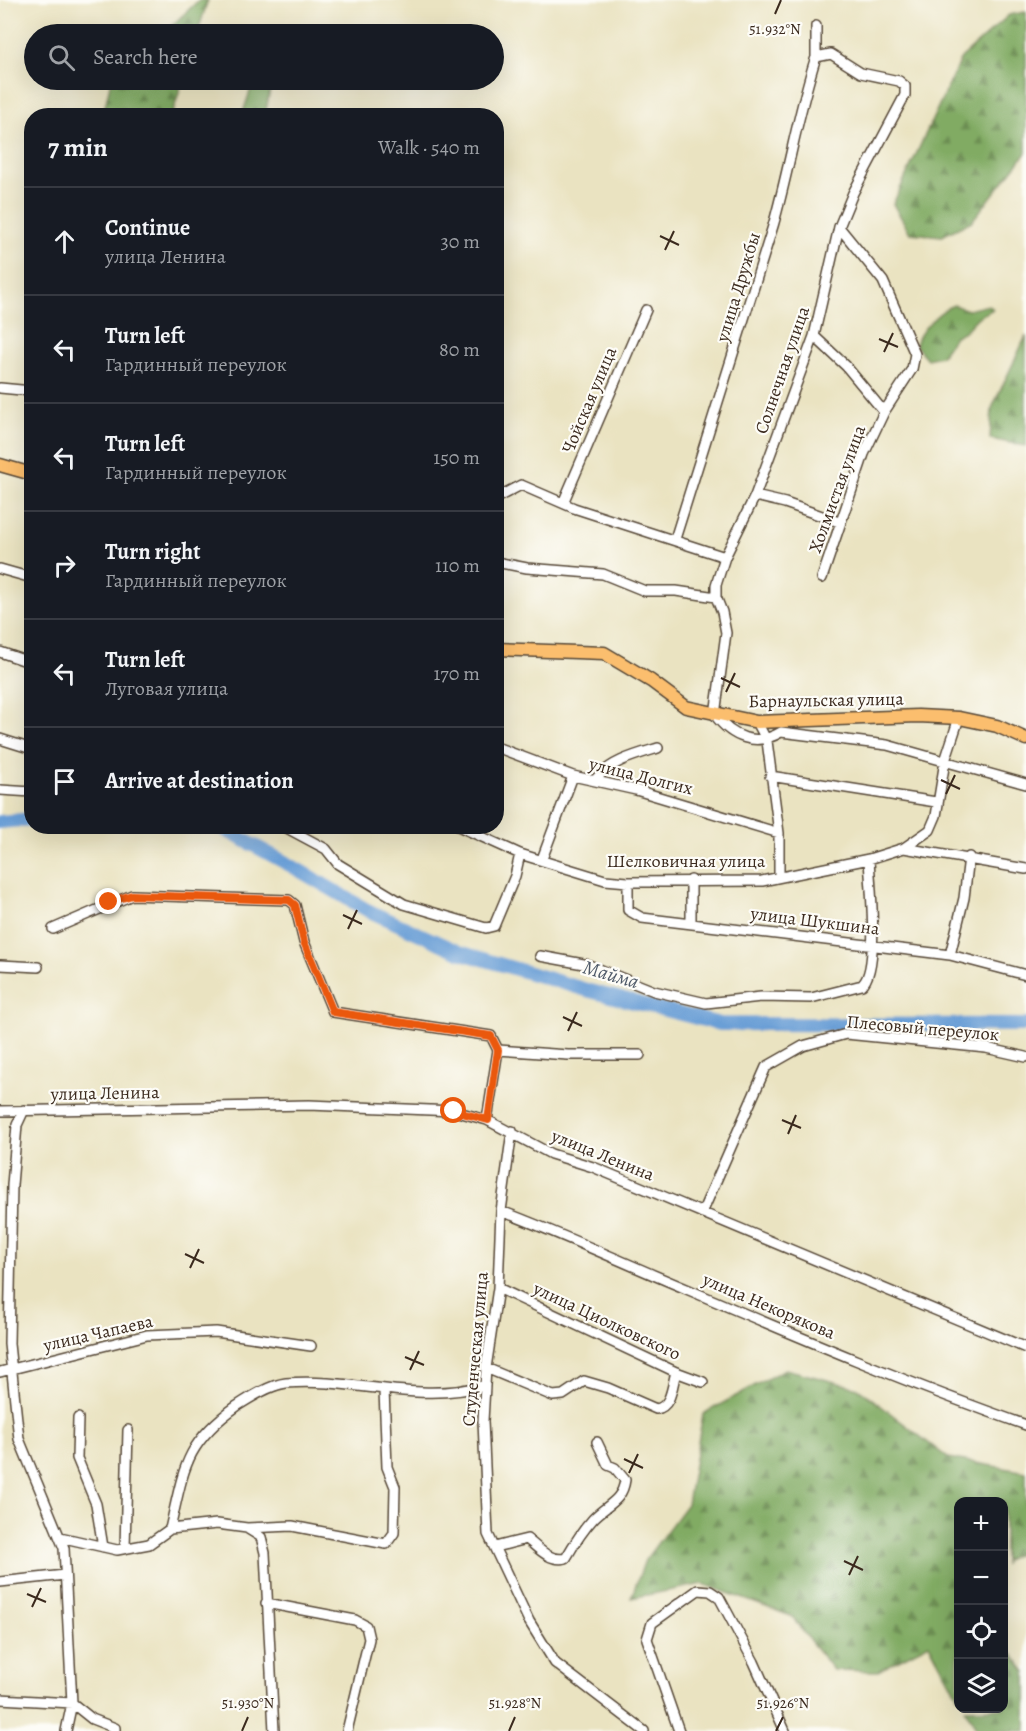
<!DOCTYPE html>
<meta charset="utf-8">
<style>
:root{--surface:#171b24;--page:#20242c;--text:#f1f3f6;--muted:#9ea1a6;--line:#363941}
body{margin:0;font-family:Alegreya,serif;background:var(--page);color:var(--text)}
.controls{position:absolute;right:18px;bottom:18px;display:grid;overflow:hidden;border-radius:12px;box-shadow:0 6px 24px #0002}
.controls button{width:54px;height:54px;display:grid;place-items:center;padding:0;border:0;border-bottom:2px solid var(--line);background:var(--surface);color:var(--text);font:30px sans-serif}
.stop{position:absolute;width:18px;height:18px;margin:-14px;border:4px solid #ea580c;border-radius:50%;background:#fff}
.stop.end{background:#ea580c;border-color:#fff;box-shadow:0 2px 6px #0008}
.list{margin:0;padding:0;list-style:none}
h2{display:flex;justify-content:space-between;align-items:center;height:78px;margin:0;padding:0 24px;font-size:26px}
h2 small{font-size:20px;font-weight:400;color:var(--muted)}
.list li{display:grid;grid-template-columns:39px 1fr auto;gap:18px;align-items:center;box-sizing:border-box;height:108px;padding:0 24px;border-top:2px solid var(--line)}
.list b{display:block;font-size:22px;white-space:nowrap}
.list p{margin:0;font-size:20px;white-space:nowrap;color:var(--muted)}
.list em{font-size:20px;font-style:normal;color:var(--muted)}
.icon{flex:none;width:33px;height:33px;fill:none;stroke:currentColor;stroke-width:2;stroke-linecap:round;stroke-linejoin:round}
.map{position:relative;flex:none;width:1026px;height:1731px;overflow:hidden}
.search{position:absolute;background:var(--surface);box-shadow:0 6px 24px #0002;left:24px;top:24px;width:480px;height:66px;display:flex;align-items:center;gap:15px;box-sizing:border-box;padding:0 21px;border-radius:33px;color:var(--muted);font-size:22px}
.panel{position:absolute;background:var(--surface);box-shadow:0 6px 24px #0002;left:24px;top:108px;width:480px;height:726px;border-radius:24px}
.map>svg:first-child{display:block}
.forest{fill:url(#forest-firs);stroke:#5e6a40;stroke-width:1.5}
.lines{fill:none;stroke-linecap:round;stroke-linejoin:round}
.river{stroke:#6a9fd6;stroke-width:14}
.minor-casing{stroke:#554636;stroke-width:12}
.major-casing{stroke:#554636;stroke-width:15}
.minor{stroke:#fff;stroke-width:9}
.major{stroke:#fbbe6e;stroke-width:12}
.route{stroke:#ea580c;stroke-width:8}
.ticks{fill:none;stroke:#3b2a1e;stroke-width:2}
.labels{text-anchor:middle;stroke-width:4.5;stroke-linejoin:round;paint-order:stroke}
.street-label{font-size:18px;fill:#3b2a1e;stroke:#fdfcf7}
.water-label{font-size:20px;font-style:italic;fill:#4e5968;stroke:#fdfcf7}
.ticks-label{font-size:15px;text-anchor:middle;fill:#3b2a1e;stroke:#fdfcf7;stroke-width:4.5;stroke-linejoin:round;paint-order:stroke}
</style>
<div class="map">
<svg width="1026" height="1731" viewBox="0 0 1026 1731">
<defs>
<pattern id="forest-firs" width="22" height="20" patternUnits="userSpaceOnUse" patternTransform="scale(1.5)"><rect width="22" height="20" fill="#81ab63"/><path d="M5 1l3.5 6h-7zM16 11l3.5 6h-7z" fill="#6b8b51"/></pattern>
</defs>
<rect width="100%" height="100%" fill="#fdfcf7"/>
<filter id="ink" filterUnits="userSpaceOnUse"><feTurbulence type="fractalNoise" baseFrequency=".0167" numOctaves="2"/><feDisplacementMap in="SourceGraphic" scale="12" xChannelSelector="R" yChannelSelector="G"/><feConvolveMatrix kernelMatrix="1 2 1 2 8 2 1 2 1" color-interpolation-filters="sRGB"/></filter>
<filter id="wash" filterUnits="userSpaceOnUse"><feTurbulence type="fractalNoise" baseFrequency=".008" numOctaves="4" result="noise"/><feDisplacementMap in="SourceGraphic" scale="24" xChannelSelector="R" yChannelSelector="G"/><feGaussianBlur stdDeviation="1.35" result="paint"/><feColorMatrix in="noise" values="0 0 0 0 0 0 0 0 0 0 0 0 0 0 0 0 0 1.4 0 .05"/><feComposite in="paint" operator="in"/></filter>
<g filter="url(#wash)">
<rect width="100%" height="100%" fill="#eae3c1"/>
<path class="forest" d="M 199,0 L 208,0 L 197,34 L 163,34 Z
M 1026,12 L 1026,153 L 972,221 L 942,236 L 910,233 L 893,204 L 961,58 L 1009,15 Z
M 116,80 L 183,80 L 172,115 L 103,115 L 110,85 Z
M 254,80 L 272,80 L 265,115 L 242,115 Z
M 954,305 L 968,310 L 989,305 L 993,309 L 978,317 L 965,331 L 955,336 L 941,356 L 927,359 L 916,346 C 917,332 941,309 954,305 Z
M 1026,336 L 1026,446 L 990,439 L 992,408 Z
M 785,1369 L 858,1388 L 948,1458 L 1026,1472 L 1026,1550 L 1005,1560 L 1004,1565 L 1004,1502 L 958,1502 L 958,1697 L 929,1644 L 878,1671 L 833,1670 L 791,1616 L 703,1584 L 631,1598 L 645,1560 L 687,1504 L 703,1414 Z
M 1004,1641 L 1026,1672 L 1026,1731 L 978,1731 L 965,1709 L 1004,1708 Z"/>
<g class="lines">
<path class="river" d="M 0,822 L 32,819
M 218,826 L 290,865 L 367,910 L 459,952 L 590,991 L 720,1024 L 1026,1025"/>
</g>
</g>
<g filter="url(#ink)">
<g class="lines">
<defs>
<path id="minor" d="M 816,57 L 816,26
M 814,336 L 846,366 L 884,412
M 0,388 L 32,391
M 755,496 L 785,503 L 839,522
M 496,498 L 521,485 L 574,508 L 725,557
M 563,503 L 646,310
M 675,539 L 773,226 C 789,170 798,112 816,57 L 831,54 L 861,73 L 899,81 L 905,86 L 905,95 L 853,193 L 839,227 L 814,336 L 755,496 L 725,557 L 716,585 L 716,597 L 722,612 L 726,633 L 715,715 C 732,738 756,747 781,732 L 887,745 L 1026,784
M 496,562 L 527,568 L 603,574 L 645,591 L 676,591 L 716,597
M 0,569 L 32,578
M 822,578 L 864,454 L 884,412 L 912,369 L 915,354 L 883,281 L 839,227
M 0,652 L 32,663
M 757,722 L 767,741 L 779,833 L 779,876
M 0,739 L 32,749
M 496,747 L 573,776 L 636,790 L 779,833
M 770,776 L 936,802
M 595,780 C 611,761 635,755 658,748
M 0,790 L 32,792
M 283,826 L 326,849 L 338,864 L 404,904 L 486,928 L 494,926 L 515,876 L 520,854
M 458,826 L 520,854 L 605,880 L 628,882 L 762,881 L 869,859 L 904,848 L 1026,869
M 904,848 L 930,830 L 936,816 L 945,761 L 959,718
M 542,859 L 573,776
M 628,882 L 628,910 L 642,918 L 950,955 L 1026,975
M 691,922 L 691,880
M 53,929 L 132,895 L 289,900 L 295,905 L 304,942 L 333,1012 L 491,1036 L 498,1050 L 487,1120
M 950,955 L 964,898 L 969,857
M 540,956 L 589,965 L 654,991 L 706,1003 L 761,997 L 811,998 L 862,985 C 880,970 870,884 869,859
M 0,965 L 38,967
M 498,1050 L 568,1055 L 640,1055
M 24,1110 L 17,1125 L 12,1185 L 9,1344 L 19,1439 L 64,1548 L 72,1703 L 66,1731
M 0,1111 L 309,1105 L 454,1111 L 487,1120 L 551,1154 L 593,1167 L 1026,1348
M 512,1131 L 501,1211 L 498,1288 L 486,1368 L 483,1421 L 488,1534 L 529,1621 L 555,1663 L 644,1731
M 501,1211 C 565,1235 626,1264 689,1290 C 801,1338 912,1385 1026,1425
M 702,1213 L 766,1067 L 803,1046 L 846,1034 L 986,1048 L 1026,1057
M 498,1288 L 676,1372 L 703,1382
M 486,1368 L 553,1396 L 563,1395 L 584,1381 L 608,1388 L 656,1409 C 672,1407 672,1385 676,1372
M 0,1372 L 147,1335 L 216,1332 L 311,1346
M 78,1418 L 77,1458 L 96,1504 L 103,1547
M 170,1529 C 184,1469 184,1444 237,1406 C 251,1397 270,1385 286,1383 C 353,1377 419,1405 485,1385
M 248,1529 L 261,1537 L 265,1553 L 274,1731
M 60,1537 L 117,1550 L 149,1544 L 170,1529 L 217,1524 L 247,1528 L 292,1526 L 386,1544 L 394,1533 L 395,1487 L 387,1467 L 384,1390
M 495,1547 L 527,1539 C 539,1549 550,1562 566,1558 C 574,1544 582,1531 593,1519 C 607,1504 622,1502 625,1480 L 615,1468 L 608,1465 L 597,1442
M 125,1548 L 128,1430
M 0,1582 L 65,1575
M 266,1603 L 355,1620 L 366,1626 L 369,1639 L 347,1731
M 0,1699 L 72,1703 L 92,1719 L 115,1728 L 115,1731
M 679,1731 L 647,1639 L 652,1623 L 698,1590 L 710,1591 L 719,1597 L 754,1662 L 785,1731"/>
<path id="major" d="M 0,465 L 32,474
M 496,649 L 604,653 L 651,681 L 686,707 L 757,722 L 918,716 L 959,718 L 997,726 L 1026,739"/>
</defs>
<use href="#minor" class="minor-casing"/>
<use href="#major" class="major-casing"/>
<use href="#minor" class="minor"/>
<use href="#major" class="major"/>
</g>
</g>
<g class="lines" filter="url(#ink)">
<path class="route" d="M 109,902 L 132,895 L 289,900 L 295,905 L 304,942 L 333,1012 L 491,1036 L 498,1050 L 488,1120 L 454,1111"/>
</g>
<path class="ticks" d="M 775,14 L 781,0M 660,236 L 679,245M 665,250 L 674,231M 879,339 L 898,347M 884,352 L 893,333M 721,678 L 740,687M 726,692 L 735,673M 941,780 L 960,789M 946,794 L 955,775M 343,915 L 362,924M 348,929 L 357,910M 563,1017 L 582,1026M 568,1031 L 577,1012M 782,1120 L 801,1128M 788,1134 L 796,1115M 185,1254 L 204,1263M 190,1268 L 199,1249M 405,1357 L 424,1365M 410,1370 L 419,1351M 624,1459 L 643,1468M 629,1473 L 638,1454M 844,1561 L 863,1570M 849,1575 L 858,1556M 27,1594 L 46,1602M 32,1607 L 41,1588M 242,1731 L 248,1717M 509,1731 L 515,1717M 776,1731 L 783,1717"/>
<g class="labels">
<g class="street-label">
<text transform="translate(738 287) rotate(-73)" y="6">улица Дружбы</text>
<text transform="translate(782 370) rotate(-71)" y="6">Солнечная улица</text>
<text transform="translate(589 400) rotate(-67)" y="6">Чойская улица</text>
<text transform="translate(837 489) rotate(-70)" y="6">Холмистая улица</text>
<text transform="translate(826 700) rotate(-1)" y="6">Барнаульская улица</text>
<text transform="translate(641 776) rotate(14)" y="6">улица Долгих</text>
<text x="686" y="867">Шелковичная улица</text>
<text transform="translate(815 921) rotate(7)" y="6">улица Шукшина</text>
<text transform="translate(923 1028) rotate(5)" y="6">Плесовый переулок</text>
<text transform="translate(105 1093) rotate(-1)" y="6">улица Ленина</text>
<text transform="translate(603 1155) rotate(22)" y="6">улица Ленина</text>
<text transform="translate(769 1306) rotate(23)" y="6">улица Некорякова</text>
<text transform="translate(607 1321) rotate(25)" y="6">улица Циолковского</text>
<text transform="translate(98 1333) rotate(-13)" y="6">улица Чапаева</text>
<text transform="translate(475 1349) rotate(-85)" y="6">Студенческая улица</text>
</g>
<g class="water-label">
<text transform="translate(611 974) rotate(16)" y="7">Майма</text>
</g>
</g>
<g class="ticks-label">
<text x="775" y="34">51.932°N</text>
<text x="248" y="1708">51.930°N</text>
<text x="515" y="1708">51.928°N</text>
<text x="783" y="1708">51.926°N</text>
</g>
</svg>
<div class="controls">
<button>+</button>
<button>−</button>
<button><svg class="icon" aria-label="locate" viewBox="0 0 24 24"><circle cx="12" cy="12" r="6"/><path d="M12 2v4M12 18v4M2 12h4M18 12h4"/></svg></button>
<button><svg class="icon" aria-label="layers" viewBox="0 0 24 24"><path d="M12 4l9 5-9 5-9-5zM3 14l9 5 9-5"/></svg></button>
</div>
<div class="stop" style="left:454px;top:1111px"></div>
<div class="stop end" style="left:109px;top:902px"></div>
<div class="search"><svg class="icon" aria-label="search" viewBox="0 0 24 24"><circle cx="10" cy="10" r="6"/><path d="M15 15l6 6"/></svg>Search here</div>
<section class="panel">
<h2>7 min<small>Walk · 540 m</small></h2>
<ul class="list">
<li><svg class="icon" aria-label="ahead" viewBox="0 0 24 24"><path d="M12 20V5M6 11l6-6 6 6"/></svg><div><b>Continue</b><p>улица Ленина</p></div><em>30 m</em></li>
<li><svg class="icon" aria-label="left" viewBox="0 0 24 24"><path d="M17 20v-9H6M10 6l-5 5 5 5"/></svg><div><b>Turn left</b><p>Гардинный переулок</p></div><em>80 m</em></li>
<li><svg class="icon" aria-label="left" viewBox="0 0 24 24"><path d="M17 20v-9H6M10 6l-5 5 5 5"/></svg><div><b>Turn left</b><p>Гардинный переулок</p></div><em>150 m</em></li>
<li><svg class="icon" aria-label="right" viewBox="0 0 24 24"><path d="M7 20v-9h11M14 6l5 5-5 5"/></svg><div><b>Turn right</b><p>Гардинный переулок</p></div><em>110 m</em></li>
<li><svg class="icon" aria-label="left" viewBox="0 0 24 24"><path d="M17 20v-9H6M10 6l-5 5 5 5"/></svg><div><b>Turn left</b><p>Луговая улица</p></div><em>170 m</em></li>
<li><svg class="icon" aria-label="arrive" viewBox="0 0 24 24"><path d="M6 21V4h12l-3 4 3 4H6"/></svg><div><b>Arrive at destination</b></div></li>
</ul>
</section>
</div>
